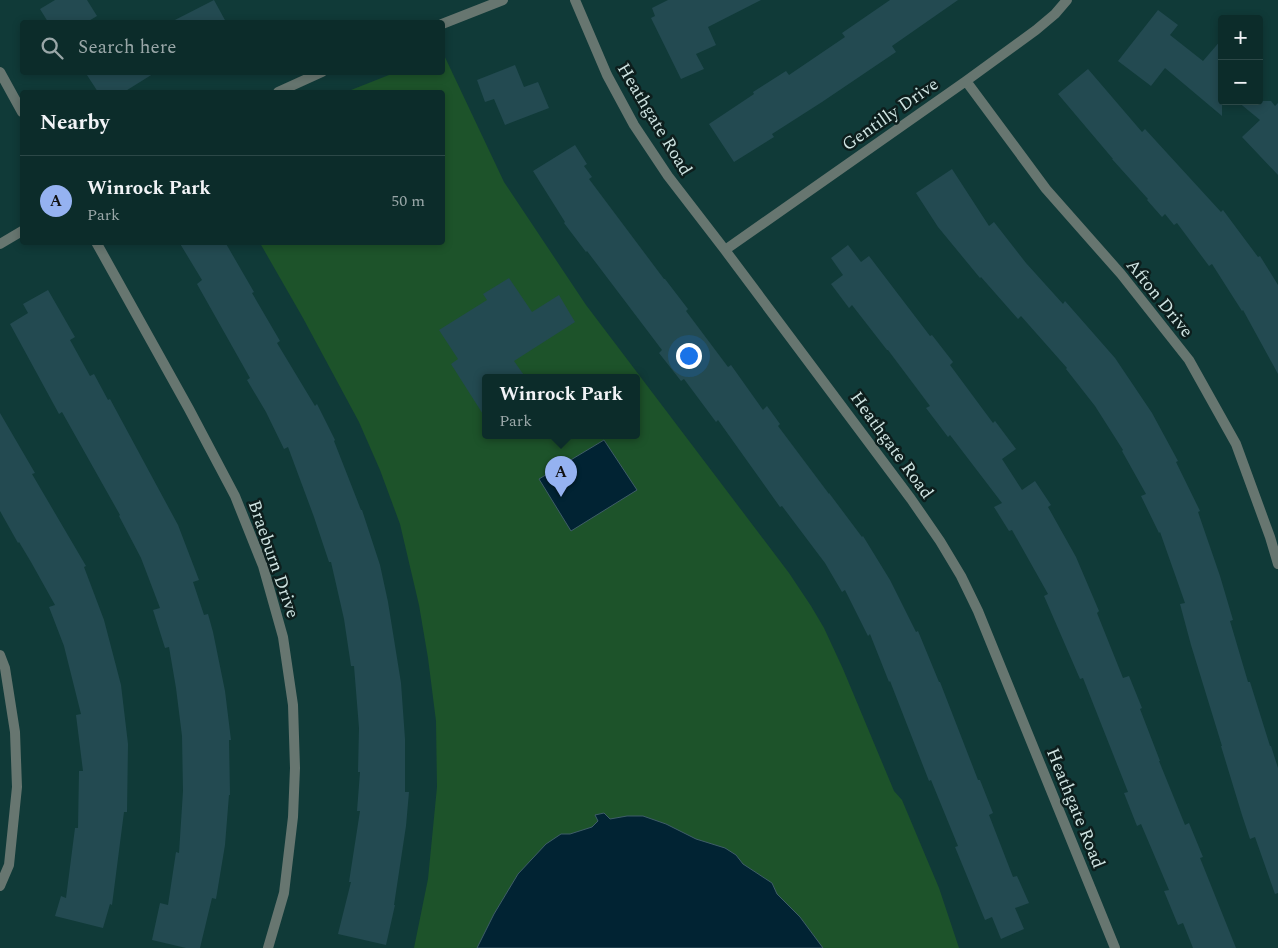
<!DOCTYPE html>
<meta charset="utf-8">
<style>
:root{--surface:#0c2c2a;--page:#1a3836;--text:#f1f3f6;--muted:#9aa7a8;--line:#2c4847;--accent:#95b2f1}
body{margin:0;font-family:Spectral,serif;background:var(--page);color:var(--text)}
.controls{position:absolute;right:15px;top:15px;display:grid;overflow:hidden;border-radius:5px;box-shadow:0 2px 8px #0003}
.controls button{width:45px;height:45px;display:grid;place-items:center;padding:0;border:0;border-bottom:1px solid var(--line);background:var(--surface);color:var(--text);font:25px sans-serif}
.you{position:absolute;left:688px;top:355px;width:18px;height:18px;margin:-12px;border:4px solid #fff;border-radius:50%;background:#1a73e8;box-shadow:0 0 0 8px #1a73e833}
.badge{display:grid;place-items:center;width:32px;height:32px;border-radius:50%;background:var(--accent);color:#111;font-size:16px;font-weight:700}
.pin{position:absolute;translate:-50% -41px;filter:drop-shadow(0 1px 2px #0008)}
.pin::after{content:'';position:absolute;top:26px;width:18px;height:15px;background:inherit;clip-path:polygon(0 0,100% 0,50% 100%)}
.popup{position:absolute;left:482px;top:374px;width:158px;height:65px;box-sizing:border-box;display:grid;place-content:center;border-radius:5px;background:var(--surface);filter:drop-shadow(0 1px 4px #0005);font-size:16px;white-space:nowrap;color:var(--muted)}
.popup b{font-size:19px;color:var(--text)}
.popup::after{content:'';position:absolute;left:50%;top:100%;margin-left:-10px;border:10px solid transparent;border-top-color:var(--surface)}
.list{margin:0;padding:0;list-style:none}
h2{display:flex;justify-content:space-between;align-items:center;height:65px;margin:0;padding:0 20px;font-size:21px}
h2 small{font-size:16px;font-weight:400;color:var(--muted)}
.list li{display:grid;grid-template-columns:32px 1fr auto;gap:15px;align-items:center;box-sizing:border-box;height:90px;padding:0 20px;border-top:1px solid var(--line)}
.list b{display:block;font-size:19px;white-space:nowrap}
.list p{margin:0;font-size:16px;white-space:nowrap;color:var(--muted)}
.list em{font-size:16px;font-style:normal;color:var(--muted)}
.icon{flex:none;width:28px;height:28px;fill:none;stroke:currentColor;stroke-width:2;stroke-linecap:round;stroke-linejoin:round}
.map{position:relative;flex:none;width:1278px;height:948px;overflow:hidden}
.search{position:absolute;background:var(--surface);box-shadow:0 2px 8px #0003;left:20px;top:20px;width:425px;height:55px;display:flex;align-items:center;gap:12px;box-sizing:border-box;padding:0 18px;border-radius:5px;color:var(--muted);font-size:19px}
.panel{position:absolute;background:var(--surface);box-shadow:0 2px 8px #0003;left:20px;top:90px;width:425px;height:155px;border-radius:5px}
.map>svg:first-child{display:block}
.green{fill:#1d532a;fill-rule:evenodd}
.water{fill:#012333;stroke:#3f5d68}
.building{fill:#234a51}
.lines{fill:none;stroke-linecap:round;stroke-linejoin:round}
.minor{stroke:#677670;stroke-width:10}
.labels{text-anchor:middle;stroke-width:5;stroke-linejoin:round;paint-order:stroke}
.street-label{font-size:18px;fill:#cfe4e2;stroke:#0d1e1d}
</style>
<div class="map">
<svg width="1278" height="948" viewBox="0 0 1278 948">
<rect width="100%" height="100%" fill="#103a38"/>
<path class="green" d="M 443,53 L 504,182 L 586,305 L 789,573 L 811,606 L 824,628 L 843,669 L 894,791 L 902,800 L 939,888 L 959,948 L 414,948 L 428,879 L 437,787 L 436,721 L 428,658 L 419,605 L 400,524 L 380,470 L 359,422 L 303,318 L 260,243 L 442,242 L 442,92 L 346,92 L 394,73 L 442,72 ZM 486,378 L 636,378 L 636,436 L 486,436 Z"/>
<path class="water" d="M 604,440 L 637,490 L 571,531 L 539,479 Z
M 604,813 L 610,819 L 627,816 L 643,816 L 666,824 L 696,839 L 725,848 L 736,855 L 743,864 L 772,883 L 777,894 L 800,917 L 823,948 L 477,948 L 494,914 L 518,874 L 546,844 L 561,834 L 570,834 L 592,827 L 598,821 L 595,815 Z"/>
<path class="building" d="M 55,0 L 87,0 L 97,16 L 87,22 L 48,22 L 40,9 Z
M 214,0 L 226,22 L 171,22 Z
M 668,0 L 761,0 L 708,27 L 716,45 L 696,54 L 704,69 L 681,79 L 651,18 L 655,16 L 652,8 Z
M 890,0 L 958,0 L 892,46 L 896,52 L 822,102 L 772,134 L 774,137 L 734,162 L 709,124 L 754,94 L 753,92 L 786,71 L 789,75 L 845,37 L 842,33 Z
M 1158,10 L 1178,25 L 1170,35 L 1203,61 L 1222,39 L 1222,116 L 1165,68 L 1151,86 L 1118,61 Z
M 515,65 L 524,87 L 538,82 L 549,108 L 505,125 L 494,99 L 485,102 L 477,80 Z
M 1088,69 L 1142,132 L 1145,129 L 1221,212 L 1223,210 L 1258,257 L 1260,256 L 1278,285 L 1278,374 L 1243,310 L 1242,311 L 1212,264 L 1209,266 L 1177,223 L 1174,225 L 1165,214 L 1162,217 L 1147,200 L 1148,199 L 1112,159 L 1113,159 L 1058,94 Z
M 85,72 L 156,72 L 124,92 L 98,92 Z
M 1237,101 L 1271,101 L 1275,106 L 1278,103 L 1278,175 L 1242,137 L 1260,120 Z
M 575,145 L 587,164 L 584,166 L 592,177 L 589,179 L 664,279 L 665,279 L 688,309 L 686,311 L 728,367 L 731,365 L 763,410 L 767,406 L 780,424 L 778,426 L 829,494 L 829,493 L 862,537 L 863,536 L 890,580 L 916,632 L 918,631 L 939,682 L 940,682 L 978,780 L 980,780 L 993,813 L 989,815 L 1013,877 L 1017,876 L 1029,903 L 1015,908 L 1024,929 L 1001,939 L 992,917 L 985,920 L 955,847 L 958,846 L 931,780 L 929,781 L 890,681 L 889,682 L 870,634 L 868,636 L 845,590 L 842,592 L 825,563 L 782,506 L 780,507 L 718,420 L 716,422 L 684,379 L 681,381 L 659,353 L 662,350 L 587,251 L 586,252 L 564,223 L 565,222 L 533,171 Z
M 952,169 L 989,226 L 994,222 L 1026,263 L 1063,304 L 1065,301 L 1115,358 L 1152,413 L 1178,461 L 1176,462 L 1200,511 L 1198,512 L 1220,576 L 1233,620 L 1230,621 L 1248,682 L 1250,682 L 1270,746 L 1271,746 L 1278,768 L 1278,893 L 1275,894 L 1255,837 L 1250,839 L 1242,815 L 1221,746 L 1222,746 L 1191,645 L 1180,604 L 1185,603 L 1160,532 L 1159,533 L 1141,496 L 1146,494 L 1122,451 L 1123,450 L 1095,406 L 1066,369 L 1067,368 L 1021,316 L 1018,319 L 981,277 L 980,278 L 938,227 L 916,193 Z
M 179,242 L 225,242 L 254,292 L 252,293 L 280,341 L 277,343 L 315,406 L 317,404 L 335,440 L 334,441 L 361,510 L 362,510 L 380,565 L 388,602 L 401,683 L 405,739 L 405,792 L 409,792 L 406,826 L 394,905 L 395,905 L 386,945 L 338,934 L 351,882 L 349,882 L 360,811 L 357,811 L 360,772 L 358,772 L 359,728 L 354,666 L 351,666 L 344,619 L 331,562 L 329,562 L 314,517 L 288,447 L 284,449 L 266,412 L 247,380 L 250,378 L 197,284 L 202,280 Z
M 848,245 L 861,262 L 869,256 L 930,336 L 932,335 L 953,362 L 950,365 L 993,423 L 995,421 L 1016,449 L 1002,459 L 1022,490 L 1035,481 L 1051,505 L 1048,507 L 1076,557 L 1099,611 L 1097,613 L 1123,678 L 1129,676 L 1142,708 L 1140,709 L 1160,761 L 1159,761 L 1185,825 L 1189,823 L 1203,857 L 1200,858 L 1236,948 L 1193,948 L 1183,923 L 1178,925 L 1164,891 L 1169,890 L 1141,824 L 1137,826 L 1124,793 L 1128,792 L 1083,678 L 1080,679 L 1044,596 L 1048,594 L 1012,530 L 1009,531 L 994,507 L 1002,503 L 950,435 L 948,437 L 926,408 L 930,406 L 888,350 L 887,350 L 852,305 L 849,308 L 831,284 L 843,275 L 831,258 Z
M 509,278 L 532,312 L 559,295 L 575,322 L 514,361 L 526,378 L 486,378 L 486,419 L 451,364 L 458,359 L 439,330 L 487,300 L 483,294 Z
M 48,290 L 75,337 L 70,340 L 90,376 L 94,374 L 108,400 L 110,399 L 178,525 L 199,580 L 193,582 L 204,615 L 208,614 L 213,632 L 225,691 L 231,740 L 229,740 L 230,795 L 229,795 L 225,845 L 216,899 L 212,898 L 200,948 L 186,948 L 152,940 L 160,903 L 168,905 L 176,852 L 179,853 L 183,791 L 182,736 L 176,688 L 169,647 L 165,648 L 153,610 L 160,608 L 141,558 L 119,516 L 120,515 L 62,412 L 59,414 L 10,324 L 28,313 L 23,304 Z
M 0,413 L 35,473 L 32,474 L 86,566 L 84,567 L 104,620 L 121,685 L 128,744 L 127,812 L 124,812 L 112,905 L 110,904 L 103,928 L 55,916 L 61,896 L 66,898 L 75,828 L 78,828 L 79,771 L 83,771 L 76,715 L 81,714 L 64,646 L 49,607 L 55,605 L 31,562 L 19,542 L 18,543 L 0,511 Z"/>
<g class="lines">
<path class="minor" d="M 575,0 L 607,75 L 634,125 L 668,176 L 725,250 L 911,499 L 940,541 L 961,576 L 978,611 L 1115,948
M 442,24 L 503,0
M 0,72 L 22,112
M 966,81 L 1046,189 L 1121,274 L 1189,360 L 1236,444 L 1270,537 L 1278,564
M 278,92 L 322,72
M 96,242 L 189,409 L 235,496 L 263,566 L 283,637 L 293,705 L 295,768 L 293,817 L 284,893 L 268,948
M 0,244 L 22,231
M 725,250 L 966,81 L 1036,30 L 1055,14 L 1067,0
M 0,655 L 5,668 L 15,732 L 17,787 L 9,865 L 0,886"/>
</g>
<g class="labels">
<g class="street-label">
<text transform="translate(890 114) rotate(-35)" y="6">Gentilly Drive</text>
<text transform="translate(655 119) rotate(59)" y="6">Heathgate Road</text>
<text transform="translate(1160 298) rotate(51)" y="6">Afton Drive</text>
<text transform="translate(892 445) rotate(54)" y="6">Heathgate Road</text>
<text transform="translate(274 559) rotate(71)" y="6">Braeburn Drive</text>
<text transform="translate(1076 808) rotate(68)" y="6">Heathgate Road</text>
</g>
</g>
</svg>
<div class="controls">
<button>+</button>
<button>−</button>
</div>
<div class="you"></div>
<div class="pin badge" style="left:561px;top:497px">A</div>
<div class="popup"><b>Winrock Park</b>Park</div>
<div class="search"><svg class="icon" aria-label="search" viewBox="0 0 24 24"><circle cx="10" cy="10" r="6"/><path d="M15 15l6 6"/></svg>Search here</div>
<section class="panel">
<h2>Nearby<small></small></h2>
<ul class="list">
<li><span class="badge">A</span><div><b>Winrock Park</b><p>Park</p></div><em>50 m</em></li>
</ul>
</section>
</div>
